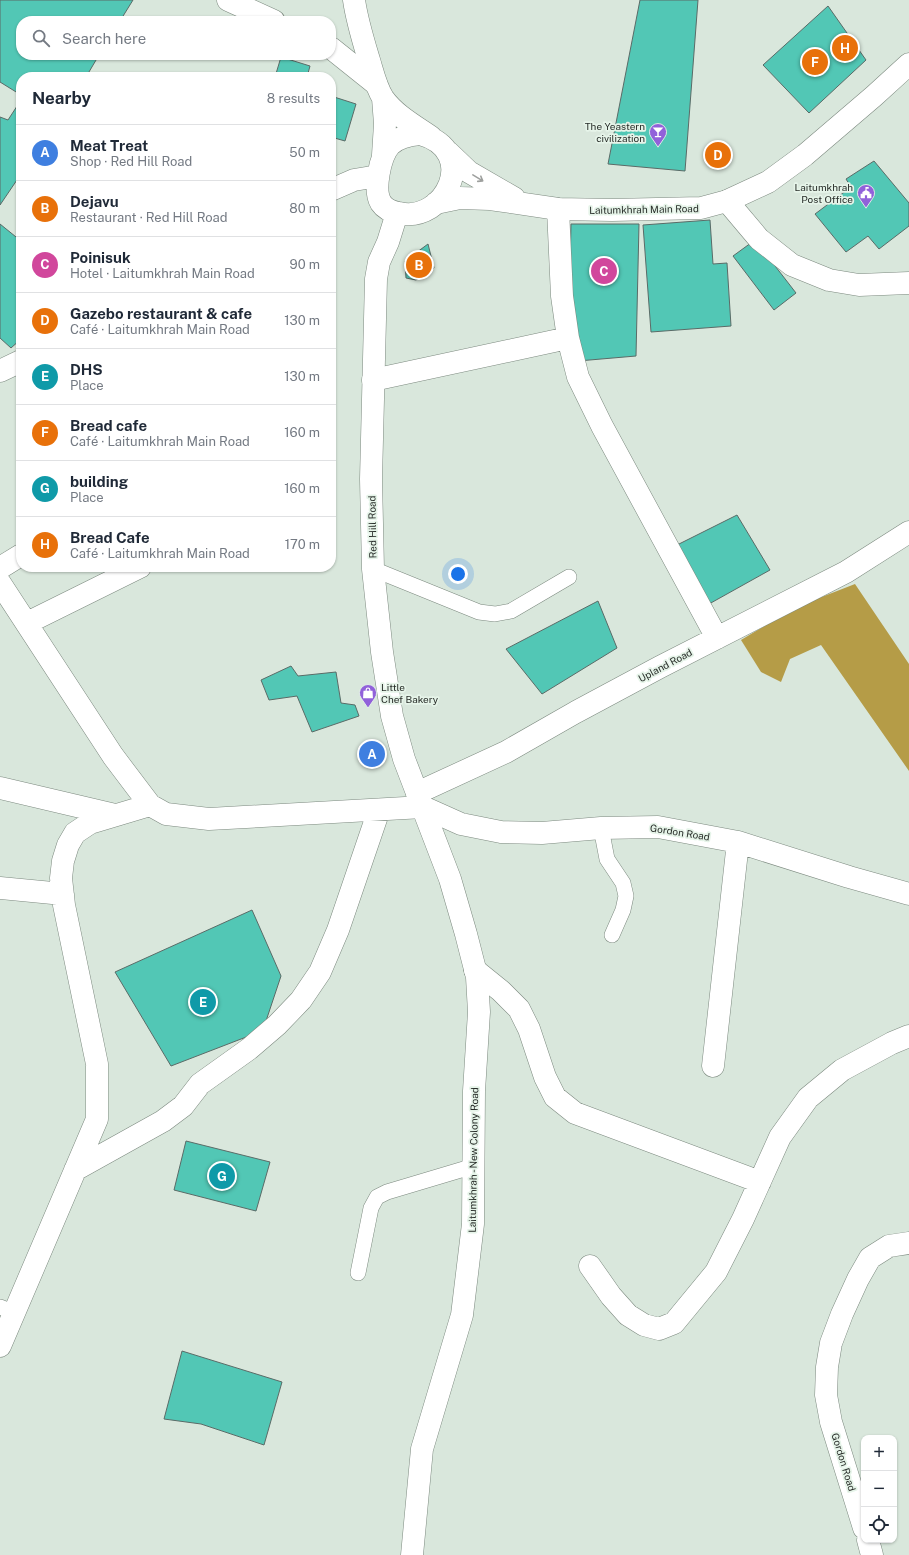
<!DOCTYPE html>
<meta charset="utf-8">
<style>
:root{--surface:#fff;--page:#f2f2f3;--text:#1f2937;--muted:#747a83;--line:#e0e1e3;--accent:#2563eb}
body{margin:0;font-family:"Public Sans",sans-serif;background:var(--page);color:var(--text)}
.controls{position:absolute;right:12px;bottom:12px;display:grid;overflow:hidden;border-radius:8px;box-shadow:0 1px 3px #0004}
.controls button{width:36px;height:36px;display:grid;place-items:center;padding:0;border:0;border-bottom:1px solid var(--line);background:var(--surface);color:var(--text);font:20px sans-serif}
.you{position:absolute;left:458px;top:574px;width:14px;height:14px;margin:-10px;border:3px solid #fff;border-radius:50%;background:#1a73e8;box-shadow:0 0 0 6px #1a73e833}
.badge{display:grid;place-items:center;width:26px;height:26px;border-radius:50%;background:var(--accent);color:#fff;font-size:13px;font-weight:700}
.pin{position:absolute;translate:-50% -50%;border:2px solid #fff;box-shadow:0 1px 4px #0006}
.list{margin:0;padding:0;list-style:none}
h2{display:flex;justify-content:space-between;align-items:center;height:52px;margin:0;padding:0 16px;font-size:17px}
h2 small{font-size:13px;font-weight:400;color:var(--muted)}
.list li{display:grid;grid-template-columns:26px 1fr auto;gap:12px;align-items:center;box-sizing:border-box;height:56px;padding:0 16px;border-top:1px solid var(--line)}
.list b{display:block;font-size:15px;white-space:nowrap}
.list p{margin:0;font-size:13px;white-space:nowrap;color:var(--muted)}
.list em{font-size:13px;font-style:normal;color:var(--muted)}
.icon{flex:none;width:22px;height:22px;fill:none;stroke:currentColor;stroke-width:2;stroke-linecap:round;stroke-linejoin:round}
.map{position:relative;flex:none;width:909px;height:1555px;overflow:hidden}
.search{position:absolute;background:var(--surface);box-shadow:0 1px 3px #0004;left:16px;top:16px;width:320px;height:44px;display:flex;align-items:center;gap:10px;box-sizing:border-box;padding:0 14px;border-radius:16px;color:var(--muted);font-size:15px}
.panel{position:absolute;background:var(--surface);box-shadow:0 1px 3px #0004;left:16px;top:72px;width:320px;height:500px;border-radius:16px}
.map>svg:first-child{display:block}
.forest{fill:#b59c47}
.building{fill:#52c7b5;stroke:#5a6b67}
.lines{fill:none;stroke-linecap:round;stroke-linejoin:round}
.service-casing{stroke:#7c897f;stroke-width:16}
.minor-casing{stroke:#7c897f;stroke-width:23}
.tertiary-casing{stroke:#7c897f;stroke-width:23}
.service{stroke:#fff;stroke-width:15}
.minor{stroke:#fff;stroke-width:22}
.tertiary{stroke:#fff;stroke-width:22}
.oneway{stroke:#9ea09e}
.labels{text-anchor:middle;stroke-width:3.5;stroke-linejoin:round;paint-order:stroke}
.poi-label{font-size:10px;fill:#272c28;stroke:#e6f4e9;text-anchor:end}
.street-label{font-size:10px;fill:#272c28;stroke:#e6f4e9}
</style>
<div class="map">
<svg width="909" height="1555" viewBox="0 0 909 1555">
<rect width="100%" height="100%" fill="#d9e7dc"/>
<path class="forest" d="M 855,584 L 909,664 L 909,771 L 821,645 L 790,659 L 781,682 L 761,672 L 741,640 L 796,607 Z"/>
<path class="building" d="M 0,0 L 133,0 L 120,21 L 21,21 L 21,55 L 99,55 L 86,77 L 21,77 L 21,95 L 0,82 Z
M 640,0 L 698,0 L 685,171 L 608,164 Z
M 828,6 L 866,60 L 809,113 L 763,65 Z
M 281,57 L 310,66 L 307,77 L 275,77 Z
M 331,96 L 356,104 L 345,141 L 331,137 Z
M 21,100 L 21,133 L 19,136 L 21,137 L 21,174 L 0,205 L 0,117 L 8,120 Z
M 874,161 L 909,203 L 909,226 L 879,249 L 868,236 L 846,252 L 815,214 L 851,187 L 846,179 Z
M 710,220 L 713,264 L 727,263 L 731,326 L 651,332 L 643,225 Z
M 0,224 L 21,241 L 21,339 L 11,348 L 0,338 Z
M 571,224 L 639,224 L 636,356 L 578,361 L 569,317 Z
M 755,240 L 796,293 L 774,310 L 733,256 Z
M 428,244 L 434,268 L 416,280 L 406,278 L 405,261 Z
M 737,515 L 770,570 L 709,604 L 675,546 Z
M 598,601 L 617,648 L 542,694 L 506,649 Z
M 291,666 L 298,676 L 336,672 L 341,703 L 355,705 L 359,716 L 312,732 L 297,696 L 269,700 L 261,680 Z
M 252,910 L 281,976 L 264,1027 L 254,1034 L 171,1066 L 115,972 Z
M 186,1141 L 270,1162 L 256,1211 L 174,1190 Z
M 182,1351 L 282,1382 L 264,1445 L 201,1424 L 164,1419 Z"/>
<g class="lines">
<defs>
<path id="service" d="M 373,569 L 479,612 L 495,614 L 511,611 L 569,577
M 601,828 L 607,859 L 623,883 L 626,896 L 623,910 L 612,935
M 358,1273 L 371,1208 L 377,1197 L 387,1192 L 474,1166
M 0,1307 L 15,1313"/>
<path id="minor" d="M 228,0 L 274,21
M 331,48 L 376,84
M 727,201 L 759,239 L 792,265 L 829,280 L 859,285 L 909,283
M 558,209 L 562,296 L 568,338 L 578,377 L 602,426 L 717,638
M 373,380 L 568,338
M 0,568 L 21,555
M 0,583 L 113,756 L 150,805 L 166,814 L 209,819 L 423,807 L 461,824 L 501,832 L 542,833 L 601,828 L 658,827 L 738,842 L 849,877 L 909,894
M 27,623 L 140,567
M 0,788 L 115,815
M 417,793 L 506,752 L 576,712 L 660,667 L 846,572 L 909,532
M 0,888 L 63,894
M 475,970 L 501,991 L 519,1009 L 529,1029 L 545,1077 L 555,1097 L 575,1113 L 760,1182
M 713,1066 L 738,842
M 75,1170 L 163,1121 L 183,1106 L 200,1084 L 249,1049 L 277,1025 L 301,1000 L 320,972 L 338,930 L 379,810
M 590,1266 L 611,1296 L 628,1315 L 644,1325 L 659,1329 L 674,1323 L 716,1272 L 743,1219 L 780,1137 L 808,1098 L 842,1070 L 892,1043 L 909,1036
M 0,1346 L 97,1119 L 97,1064 L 64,905 L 61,878 L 63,861 L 68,845 L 75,833 L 90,823 L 150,805
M 864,1528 L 831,1422 L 826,1395 L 827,1367 L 831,1343 L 842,1314 L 858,1279 L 870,1258 L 889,1246 L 909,1243
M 868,1540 L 872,1555"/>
<path id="tertiary" d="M 354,0 C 357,21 363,40 369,60 C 373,73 376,87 383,98 C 395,115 415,126 431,137
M 383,98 L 385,124 L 383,155
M 420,134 C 481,151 445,224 399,213 C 393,212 385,209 381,203 C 373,190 380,156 390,145 C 398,137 409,135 420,134 Z
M 448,152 L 469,172 L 514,198
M 331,190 L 354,180 L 378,176
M 436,203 L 460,198 L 490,199 L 558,209 L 612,210 L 701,208 L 727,201 L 768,182 L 805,155 L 874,96 L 909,64
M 397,213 L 388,242 L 379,262 L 376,279 L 371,479 L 373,569 L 382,652 L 392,716 L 404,759 L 450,879 L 466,934 L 477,977 L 479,1012 L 474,1091 L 473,1224 L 462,1315 L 422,1449 L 412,1555
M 0,371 L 21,361"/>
</defs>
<use href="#service" class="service-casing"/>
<use href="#minor" class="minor-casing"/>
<use href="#tertiary" class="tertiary-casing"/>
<use href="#service" class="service"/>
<use href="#minor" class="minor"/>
<use href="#tertiary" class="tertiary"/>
</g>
<defs><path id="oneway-shaft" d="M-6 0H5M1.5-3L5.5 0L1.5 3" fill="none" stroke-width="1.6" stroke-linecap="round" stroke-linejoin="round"/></defs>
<use class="oneway" href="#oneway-shaft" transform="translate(478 178) rotate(31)"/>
<defs>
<symbol id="bar-pin" viewBox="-11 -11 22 30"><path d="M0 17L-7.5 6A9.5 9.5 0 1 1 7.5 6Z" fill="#9161da" stroke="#e6f4e9"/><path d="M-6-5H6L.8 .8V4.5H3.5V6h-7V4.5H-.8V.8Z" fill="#fff"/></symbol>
<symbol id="civic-pin" viewBox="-11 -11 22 30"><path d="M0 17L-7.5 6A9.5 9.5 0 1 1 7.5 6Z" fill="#9161da" stroke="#e6f4e9"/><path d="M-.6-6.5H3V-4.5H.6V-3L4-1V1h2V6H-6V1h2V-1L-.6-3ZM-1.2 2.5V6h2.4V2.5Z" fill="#fff"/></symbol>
<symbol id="shop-pin" viewBox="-11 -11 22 30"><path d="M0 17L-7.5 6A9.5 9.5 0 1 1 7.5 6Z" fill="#9161da" stroke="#e6f4e9"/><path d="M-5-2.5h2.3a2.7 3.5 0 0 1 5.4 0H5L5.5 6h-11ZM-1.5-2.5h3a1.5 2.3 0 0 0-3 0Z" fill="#fff"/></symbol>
</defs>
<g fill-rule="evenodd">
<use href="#bar-pin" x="648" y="122" width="20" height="27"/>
<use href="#civic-pin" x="856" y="183" width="20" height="27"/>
<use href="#shop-pin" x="358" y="683" width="20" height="27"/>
</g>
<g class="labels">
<g class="poi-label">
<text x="645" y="130">The Yeastern<tspan x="645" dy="12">civilization</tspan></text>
<text x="853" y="191">Laitumkhrah<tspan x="853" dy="12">Post Office</tspan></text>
<text x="381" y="691" text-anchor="start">Little<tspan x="381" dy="12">Chef Bakery</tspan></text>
</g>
<g class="street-label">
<text transform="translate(644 209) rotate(-1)" y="4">Laitumkhrah Main Road</text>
<text transform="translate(372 527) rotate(-91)" y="4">Red Hill Road</text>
<text transform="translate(665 665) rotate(-28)" y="4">Upland Road</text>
<text transform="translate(680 832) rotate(9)" y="4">Gordon Road</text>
<text transform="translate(473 1160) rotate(-89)" y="4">Laitumkhrah - New Colony Road</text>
<text transform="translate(844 1462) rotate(73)" y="4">Gordon Road</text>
</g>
</g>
</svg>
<div class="controls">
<button>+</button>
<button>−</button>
<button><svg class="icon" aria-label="locate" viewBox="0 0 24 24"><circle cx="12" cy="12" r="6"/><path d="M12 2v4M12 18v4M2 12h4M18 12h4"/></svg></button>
</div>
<div class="you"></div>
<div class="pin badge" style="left:372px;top:754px;background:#3f7fe0">A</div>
<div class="pin badge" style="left:419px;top:265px;background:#e8710a">B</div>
<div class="pin badge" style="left:604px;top:271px;background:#d1479c">C</div>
<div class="pin badge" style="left:718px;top:155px;background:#e8710a">D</div>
<div class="pin badge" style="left:203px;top:1002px;background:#0f9aa8">E</div>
<div class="pin badge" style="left:815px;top:62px;background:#e8710a">F</div>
<div class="pin badge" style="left:222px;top:1176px;background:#0f9aa8">G</div>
<div class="pin badge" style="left:845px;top:48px;background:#e8710a">H</div>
<div class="search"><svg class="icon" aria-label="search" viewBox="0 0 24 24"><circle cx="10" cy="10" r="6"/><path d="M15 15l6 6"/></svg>Search here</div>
<section class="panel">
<h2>Nearby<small>8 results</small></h2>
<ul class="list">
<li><span class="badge" style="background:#3f7fe0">A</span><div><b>Meat Treat</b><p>Shop · Red Hill Road</p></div><em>50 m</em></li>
<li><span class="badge" style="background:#e8710a">B</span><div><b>Dejavu</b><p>Restaurant · Red Hill Road</p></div><em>80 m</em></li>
<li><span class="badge" style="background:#d1479c">C</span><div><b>Poinisuk</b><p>Hotel · Laitumkhrah Main Road</p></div><em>90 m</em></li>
<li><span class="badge" style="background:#e8710a">D</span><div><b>Gazebo restaurant &amp; cafe</b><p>Café · Laitumkhrah Main Road</p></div><em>130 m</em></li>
<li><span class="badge" style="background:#0f9aa8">E</span><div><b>DHS</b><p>Place</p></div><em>130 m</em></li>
<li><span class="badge" style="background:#e8710a">F</span><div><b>Bread cafe</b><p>Café · Laitumkhrah Main Road</p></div><em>160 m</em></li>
<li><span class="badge" style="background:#0f9aa8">G</span><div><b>building</b><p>Place</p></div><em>160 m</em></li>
<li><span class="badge" style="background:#e8710a">H</span><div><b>Bread Cafe</b><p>Café · Laitumkhrah Main Road</p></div><em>170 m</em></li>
</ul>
</section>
</div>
